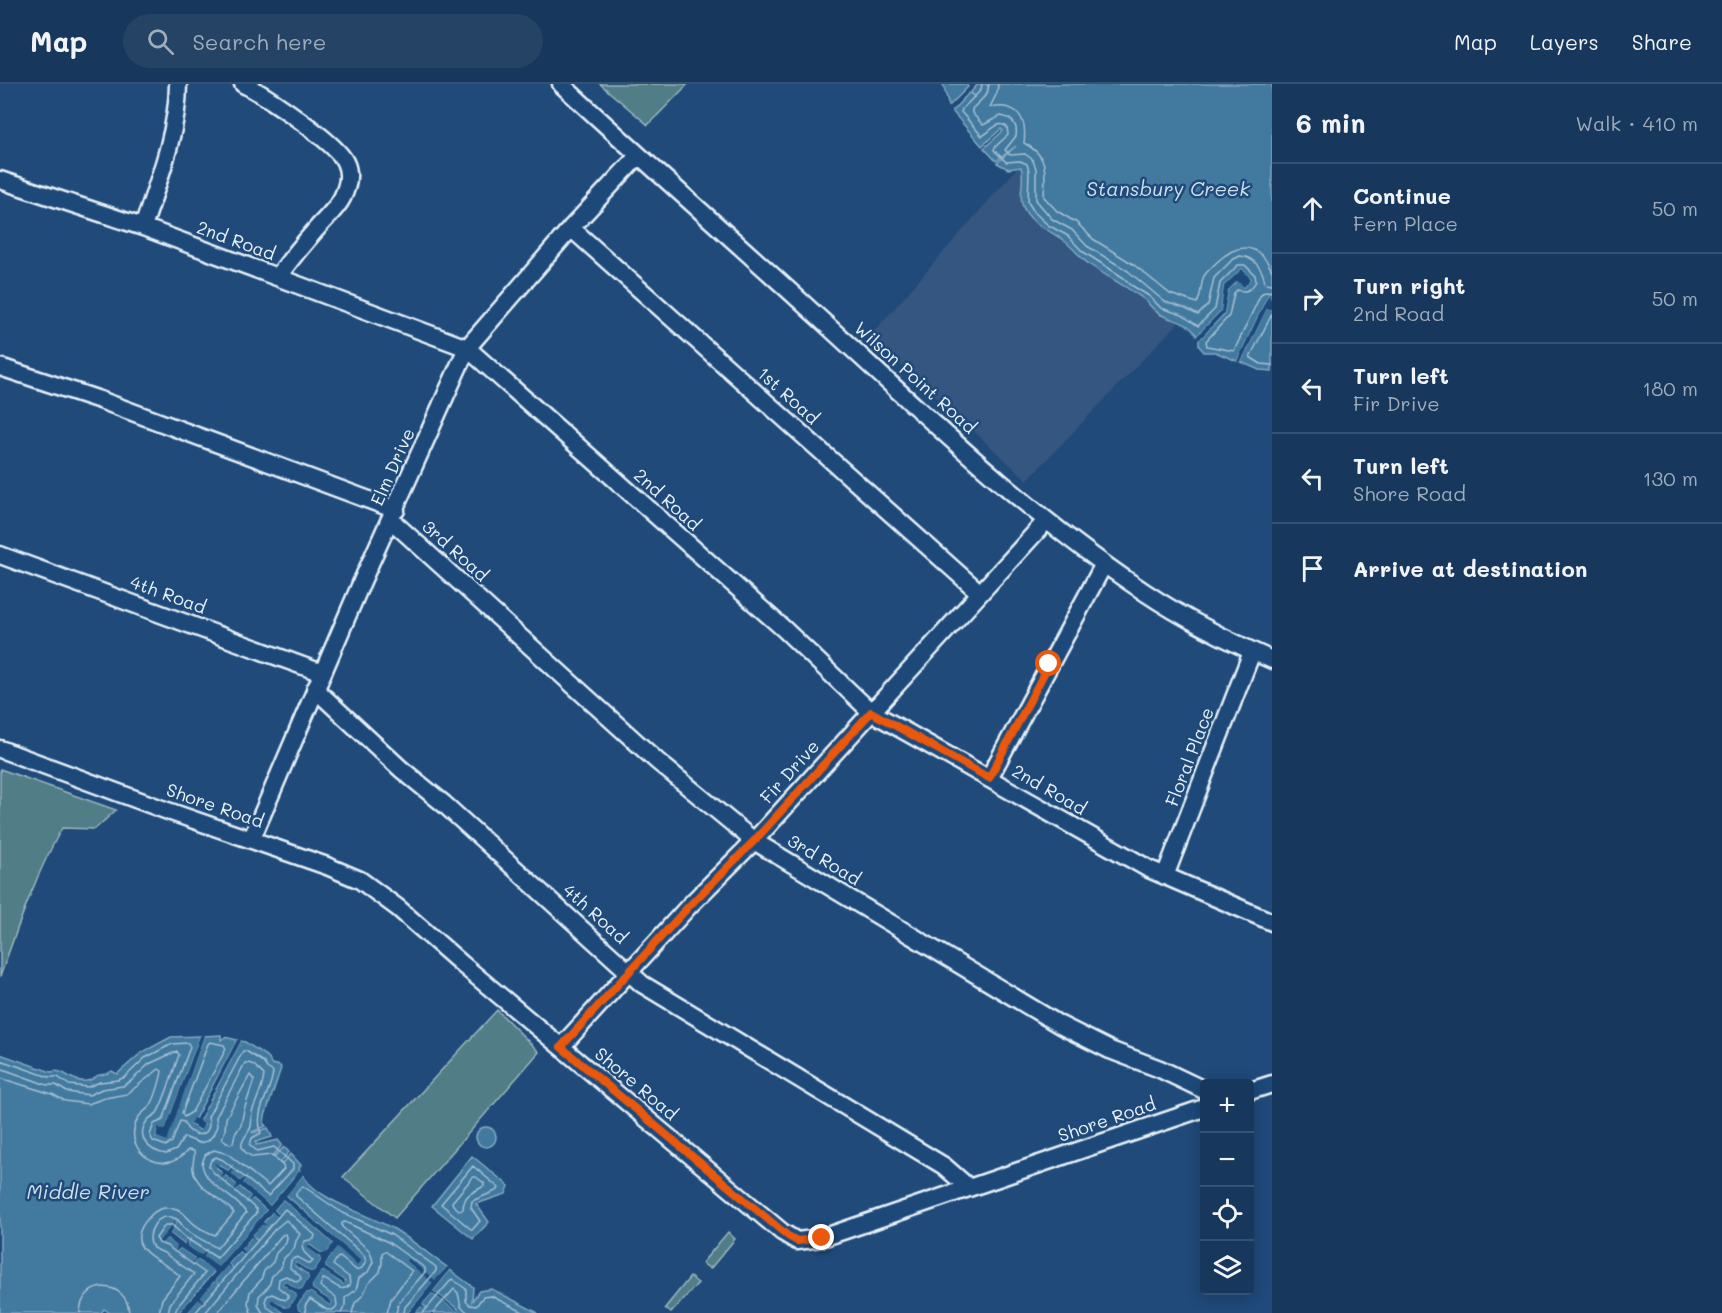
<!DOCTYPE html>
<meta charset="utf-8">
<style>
:root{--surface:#17385c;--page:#244365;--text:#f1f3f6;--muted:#9eacbb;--line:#365272}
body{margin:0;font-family:Mali,sans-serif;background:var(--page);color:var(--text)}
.controls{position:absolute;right:18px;bottom:18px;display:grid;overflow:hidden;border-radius:6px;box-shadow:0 3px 15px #0003}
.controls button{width:54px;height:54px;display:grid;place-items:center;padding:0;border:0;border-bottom:2px solid var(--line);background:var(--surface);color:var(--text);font:30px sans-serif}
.stop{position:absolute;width:18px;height:18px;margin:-14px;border:4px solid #ea580c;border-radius:50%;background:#fff}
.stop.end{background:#ea580c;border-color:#fff;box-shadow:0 2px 6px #0008}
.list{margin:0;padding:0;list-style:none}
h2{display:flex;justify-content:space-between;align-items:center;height:78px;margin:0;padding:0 24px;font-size:26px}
h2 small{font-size:20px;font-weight:400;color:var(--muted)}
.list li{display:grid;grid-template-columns:39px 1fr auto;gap:18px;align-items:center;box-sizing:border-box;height:90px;padding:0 24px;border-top:2px solid var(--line)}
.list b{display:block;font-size:22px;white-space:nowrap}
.list p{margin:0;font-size:20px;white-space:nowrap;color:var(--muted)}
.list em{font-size:20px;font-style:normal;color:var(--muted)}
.icon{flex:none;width:33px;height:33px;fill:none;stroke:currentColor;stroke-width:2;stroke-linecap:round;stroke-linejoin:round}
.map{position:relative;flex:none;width:1272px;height:1229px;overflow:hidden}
header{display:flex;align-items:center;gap:36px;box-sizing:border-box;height:84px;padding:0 30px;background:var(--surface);border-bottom:2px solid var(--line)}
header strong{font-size:28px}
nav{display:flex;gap:33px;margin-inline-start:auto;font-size:21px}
.search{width:420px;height:54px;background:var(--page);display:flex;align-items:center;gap:15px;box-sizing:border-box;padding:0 21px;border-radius:33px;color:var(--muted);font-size:22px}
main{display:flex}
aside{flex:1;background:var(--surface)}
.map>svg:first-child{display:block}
.built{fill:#365680}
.green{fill:#517d86;stroke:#9cb7bf;stroke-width:1.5}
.water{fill:#42799e;stroke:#84a9c2;stroke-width:1.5}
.pier{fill:#1f4a7a}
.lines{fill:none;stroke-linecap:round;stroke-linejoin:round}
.shore{stroke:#a6c1d4;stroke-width:1.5}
.minor-casing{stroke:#e8f1f8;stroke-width:21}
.minor{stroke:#1f4a7a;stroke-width:16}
.route{stroke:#ea580c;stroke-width:8}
.labels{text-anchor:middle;stroke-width:5;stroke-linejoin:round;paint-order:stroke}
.street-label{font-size:18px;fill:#e8f1f8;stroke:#1f4a7a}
.water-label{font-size:20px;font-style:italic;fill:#cfdfea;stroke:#1f4a7a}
</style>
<header>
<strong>Map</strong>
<div class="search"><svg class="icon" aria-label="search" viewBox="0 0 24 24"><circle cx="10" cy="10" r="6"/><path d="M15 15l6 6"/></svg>Search here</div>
<nav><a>Map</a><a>Layers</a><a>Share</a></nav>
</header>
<main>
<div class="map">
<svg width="1272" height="1229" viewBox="0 0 1272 1229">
<rect width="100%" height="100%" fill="#1f4a7a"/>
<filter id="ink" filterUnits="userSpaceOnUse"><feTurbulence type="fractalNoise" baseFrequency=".0167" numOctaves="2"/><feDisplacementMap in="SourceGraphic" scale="12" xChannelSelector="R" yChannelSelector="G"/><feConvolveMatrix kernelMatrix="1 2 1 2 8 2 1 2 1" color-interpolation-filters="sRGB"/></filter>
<g filter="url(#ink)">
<path class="built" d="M 1019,82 L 1023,86 L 1045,147 L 1065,157 L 1078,172 L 1121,199 L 1127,206 L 1145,216 L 1158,230 L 1180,237 L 1027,396 L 870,252 Z"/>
<path class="green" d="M 600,0 L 688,0 L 648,41 Z
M 0,685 L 116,726 L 95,745 L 62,744 C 35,792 18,842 0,893 Z
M 497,926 L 539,968 L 395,1134 L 343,1093 Z
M 728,1148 L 735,1155 L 710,1185 L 702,1179 Z
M 690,1193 L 698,1199 L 671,1229 L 665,1224 Z"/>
<path class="water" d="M 943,0 L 966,0 L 968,3 L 949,22 Z
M 978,0 L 985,0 L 988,2 L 988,0 L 1272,0 L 1272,215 L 1268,213 L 1271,205 L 1237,277 L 1215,268 L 1204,268 L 1199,262 L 1199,256 L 1224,230 L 1228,206 L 1238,196 L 1244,203 L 1251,195 L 1242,185 L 1224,202 L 1221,227 L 1197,252 C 1187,235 1172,238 1158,229 C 1153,226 1149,220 1145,216 C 1127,203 1108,193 1090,181 C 1080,174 1073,163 1063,156 C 1049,146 1028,139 1022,120 C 1019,108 1025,95 1021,83 L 1008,85 L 997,79 L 1016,62 L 996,77 L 984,64 L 1003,47 L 1001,45 L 982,62 L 952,27 L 969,9 L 976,14 L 971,8 Z
M 1267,223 L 1272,226 L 1272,287 L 1259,286 L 1241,278 Z
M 221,951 L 221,956 L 225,953 L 237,956 L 195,1035 L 190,1040 L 200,1046 L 204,1040 L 199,1037 L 241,957 L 245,958 L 269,974 L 271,980 L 280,982 L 281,984 L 265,1032 L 264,1040 L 266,1042 L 252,1048 L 253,1049 L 268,1044 L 272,1053 L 256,1058 L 256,1061 L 278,1056 L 282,1061 L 273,1072 L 274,1073 L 284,1063 L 289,1068 L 280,1079 L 282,1080 L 291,1070 L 301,1081 L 299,1084 L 300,1086 L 270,1122 L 242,1099 L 247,1092 L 240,1097 L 230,1089 L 233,1081 L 228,1087 L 220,1081 L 217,1084 L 223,1089 L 218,1097 L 225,1091 L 237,1100 L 235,1106 L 239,1102 L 251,1112 L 246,1119 L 252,1114 L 267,1126 L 218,1184 L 203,1173 L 207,1165 L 201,1172 L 187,1162 L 191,1154 L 185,1161 L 170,1150 L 178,1135 L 159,1158 L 167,1154 L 178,1162 L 174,1169 L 180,1164 L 195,1174 L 192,1181 L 197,1175 L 215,1187 L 179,1229 L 110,1229 L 104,1225 L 101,1229 L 0,1229 L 0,970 L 51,988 C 65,984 71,999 86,997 C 91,997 94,993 99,991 C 105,990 107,991 112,987 L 117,990 L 141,969 L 171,953 L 200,952 L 165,1047 L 158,1044 L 156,1053 L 166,1056 L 204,952 Z
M476 1053a10 10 0 1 1 20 0a10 10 0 1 1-20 0Z
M 472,1072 L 509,1102 L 506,1110 L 476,1120 L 489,1138 L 473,1155 L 432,1122 Z
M 303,1091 C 316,1116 369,1131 394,1145 C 412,1156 429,1171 447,1183 L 408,1229 L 303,1229 L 298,1226 L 297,1221 L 307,1208 L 311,1208 L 330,1221 L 332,1218 L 312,1205 L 312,1200 L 321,1188 L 325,1187 L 343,1200 L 345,1197 L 326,1184 L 325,1180 L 337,1162 L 357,1180 L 360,1177 L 286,1111 Z
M 283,1115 L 333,1159 L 327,1169 L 322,1170 L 310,1161 L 308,1163 L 320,1173 L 321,1177 L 314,1187 L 310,1188 L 296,1179 L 295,1182 L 308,1190 L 309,1194 L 302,1205 L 298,1206 L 285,1197 L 283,1200 L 296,1209 L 297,1213 L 289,1223 L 286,1224 L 272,1216 L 271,1218 L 284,1229 L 187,1229 L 199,1214 L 205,1218 L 200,1213 L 214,1197 L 219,1201 L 215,1196 L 227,1181 L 233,1184 L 228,1180 L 240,1167 L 245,1172 L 241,1165 L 251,1153 L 257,1156 L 252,1151 L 262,1140 L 267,1143 L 263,1139 L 272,1128 L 278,1130 L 274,1126 Z
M 450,1186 L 473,1203 L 472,1217 L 479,1207 L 492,1205 L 538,1229 L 415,1229 L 421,1222 L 427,1224 L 422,1220 L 432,1209 L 457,1227 L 458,1225 L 433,1207 Z"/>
<path class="pier" d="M 1242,185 L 1251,195 L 1244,203 L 1237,197 L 1228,206 L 1224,229 L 1199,256 L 1197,252 L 1221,227 L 1224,202 Z
M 1271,205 L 1269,213 L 1272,215 L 1272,218 L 1268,217 L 1267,220 L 1272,222 L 1272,226 L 1267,224 L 1241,278 L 1237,277 Z
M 200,952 L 204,952 L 167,1057 L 156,1053 L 158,1043 L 165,1046 Z
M 237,956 L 241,957 L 199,1036 L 204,1040 L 201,1046 L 190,1040 L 193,1034 L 196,1035 Z
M 213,1078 L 228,1087 L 234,1081 L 231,1089 L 240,1097 L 247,1092 L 243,1099 L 270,1122 L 300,1086 L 303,1091 L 286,1112 L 361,1177 L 357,1181 L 337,1163 L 325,1180 L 326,1184 L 345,1197 L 344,1200 L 324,1187 L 321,1188 L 312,1201 L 312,1205 L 332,1218 L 330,1221 L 311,1208 L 307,1208 L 297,1221 L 298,1226 L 303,1229 L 289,1229 L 291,1226 L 295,1225 L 294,1221 L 291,1226 L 287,1227 L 287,1229 L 284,1229 L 270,1218 L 272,1215 L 285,1224 L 289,1223 L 297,1213 L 296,1209 L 283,1200 L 285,1197 L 298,1206 L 302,1205 L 309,1194 L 308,1190 L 295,1181 L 296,1179 L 310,1188 L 314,1187 L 321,1177 L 320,1173 L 307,1163 L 309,1161 L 322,1170 L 327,1168 L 333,1159 L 283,1115 L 274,1126 L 279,1131 L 277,1132 L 272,1128 L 263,1138 L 268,1143 L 262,1141 L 252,1151 L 256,1157 L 251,1153 L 241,1165 L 247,1170 L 246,1172 L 239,1167 L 228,1180 L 233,1185 L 227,1182 L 215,1196 L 219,1201 L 214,1197 L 201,1213 L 205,1219 L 199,1215 L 187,1229 L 179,1229 L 215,1188 L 198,1175 L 191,1181 L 195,1174 L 180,1164 L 174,1169 L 177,1162 L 167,1154 L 160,1160 L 158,1158 L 178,1134 L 170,1150 L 184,1161 L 190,1153 L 187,1162 L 201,1171 L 207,1165 L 204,1173 L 218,1183 L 267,1126 L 253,1114 L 246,1119 L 251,1112 L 240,1102 L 233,1108 L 237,1100 L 226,1091 L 218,1097 L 223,1089 Z
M 408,1174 L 435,1196 L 447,1183 L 450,1186 L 433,1207 L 458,1226 L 457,1227 L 432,1209 L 422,1220 L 426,1225 L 421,1222 L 415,1229 L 408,1229 L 433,1199 L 406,1176 Z"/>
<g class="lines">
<path class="shore" d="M 982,0 L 981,6 L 962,25 L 961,28 L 982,52 C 991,48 997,35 1007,43 L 1008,51 L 995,63 L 994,66 L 1006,78 L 1020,77 L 1027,80 L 1029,87 L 1028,118 L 1034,128 L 1048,141 L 1068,152 L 1082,167 L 1124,194 L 1131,201 L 1149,212 L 1161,224 L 1182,231 L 1198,242 L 1215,225 L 1220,199 L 1238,181 L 1245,181 L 1255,191 L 1256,197 C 1251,206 1246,209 1237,206 L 1234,209 L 1229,232 L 1206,257 L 1207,262 L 1234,267 L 1261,210 L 1266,207 L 1272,208
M 989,0 L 987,10 L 972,25 L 972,29 L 983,41 L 1000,32 C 1012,33 1018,41 1016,52 L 1005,66 L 1010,71 L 1025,70 L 1032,75 L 1036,84 L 1036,116 L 1052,135 L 1072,146 L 1087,162 L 1128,187 L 1165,218 L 1184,224 L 1198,231 L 1208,221 L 1214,194 L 1232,176 L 1240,172 C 1254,173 1263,185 1265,199 L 1272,200
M 998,0 L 997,9 L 990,23 C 995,24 999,22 1005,23 C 1024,26 1026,44 1024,59 C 1050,73 1045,87 1044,113 L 1057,127 L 1077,139 L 1093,155 L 1133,180 L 1170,210 L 1197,219 C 1202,211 1200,201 1204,192 C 1207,187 1212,183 1217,178 C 1238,158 1259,158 1272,187
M 1272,230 L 1250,273 L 1261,280 L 1272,281
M 210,958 L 224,961 L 226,965 L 192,1028 L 184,1033 L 182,1029 L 208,960 Z
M 0,976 L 49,993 L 58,993 L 69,1001 L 88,1003 L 100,998 L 118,996 L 125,993 L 145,974 L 172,960 L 188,959 L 190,963 L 163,1036 L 154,1040 L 150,1051 L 153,1057 L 166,1062 L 172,1058 L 180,1037 L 184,1038 C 189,1055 214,1056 208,1033 L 243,967 L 246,967 L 263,978 L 267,984 L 273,988 C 271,1010 254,1025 261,1049 L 252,1054 L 250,1061 L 257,1067 L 274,1063 L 293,1080 L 293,1085 L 268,1112 L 223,1076 L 216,1073 L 211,1076 L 209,1082 L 213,1088 L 256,1125 L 257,1128 L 217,1174 L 186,1154 L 172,1141 L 165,1141 L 156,1154 L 159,1159 L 167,1162 L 205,1189 L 177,1223 L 175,1229
M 0,984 L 47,1001 L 56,1001 L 67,1008 L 89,1011 L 102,1005 L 123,1002 L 131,997 L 149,980 L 177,967 L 179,971 C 174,984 164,1019 157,1029 C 155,1032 149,1033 147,1037 C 135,1054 149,1067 166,1070 L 176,1066 L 184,1053 L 199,1059 L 208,1057 L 213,1051 L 217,1042 L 216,1033 L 245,979 C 254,978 258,986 264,991 C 263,1004 256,1016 252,1028 C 251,1033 252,1038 251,1042 C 249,1052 230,1062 253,1073 L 272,1071 L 283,1082 L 284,1085 L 268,1102 L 228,1070 L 214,1066 L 205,1071 L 202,1080 C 205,1103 236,1111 246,1129 L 217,1164 C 207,1158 193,1152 184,1144 C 181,1140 180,1136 174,1134 C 157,1127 144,1151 153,1164 L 164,1169 L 194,1190 L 170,1220 L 168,1229
M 250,991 L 254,996 L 244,1026 L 241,1041 L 235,1050 L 233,1059 L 230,1060 L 222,1055 L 225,1046 L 226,1034 Z
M 0,994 L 52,1010 L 65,1017 L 88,1020 L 105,1014 L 127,1010 L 159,985 L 162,987 C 161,994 155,1016 150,1022 C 146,1027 140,1029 137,1036 C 127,1057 141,1077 164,1079 C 175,1079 182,1073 188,1066 L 194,1067 C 195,1073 192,1080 193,1086 C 198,1107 223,1114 234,1129 L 215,1151 C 207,1148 197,1144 191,1137 C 186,1133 184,1128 177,1125 C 168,1122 158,1124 151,1131 C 117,1166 162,1174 180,1192 L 162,1215 L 159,1229
M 473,1082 L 499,1104 L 498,1106 L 472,1117 L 471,1124 L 480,1137 L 472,1146 L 441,1120 Z
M 473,1093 L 476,1093 L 484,1099 L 484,1102 C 473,1109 464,1109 463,1125 L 460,1127 L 453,1121 L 452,1118 Z
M 80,1229 C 81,1194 128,1195 129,1229
M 195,1229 L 285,1125 L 315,1151 L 314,1155 L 305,1157 L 302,1163 L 304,1168 L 313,1177 L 310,1180 L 297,1173 L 291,1176 L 290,1184 L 300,1192 L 301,1195 L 297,1198 L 286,1192 L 279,1195 L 278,1203 L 288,1211 L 288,1214 L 285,1216 L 272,1210 L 267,1212 L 265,1217 L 267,1223 L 276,1229
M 205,1229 L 275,1145 L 286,1136 L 300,1150 L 296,1157 L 294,1165 L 284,1174 L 281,1184 L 272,1192 L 269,1202 L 259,1212 L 258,1221 L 263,1229
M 217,1229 L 282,1151 L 286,1150 L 287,1153 L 286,1159 L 276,1169 L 273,1178 L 264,1187 L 261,1196 L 250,1208 L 248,1219 L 251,1229
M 306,1229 L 305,1222 L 310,1215 L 327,1226 L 333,1226 L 337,1222 L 336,1214 L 320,1202 L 323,1195 C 333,1197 340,1211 350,1201 L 349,1193 L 333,1181 L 337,1174 L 340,1173 L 356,1186 L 362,1184 L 366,1177 L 364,1171 L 296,1112 L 296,1109 L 303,1102 L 341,1128 L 392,1151 L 436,1183 L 436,1187 L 405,1223 L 404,1229
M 341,1229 L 345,1222 L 345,1214 L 356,1206 L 359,1194 L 368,1188 L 373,1178 L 370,1167 L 342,1143 L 342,1139 L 345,1138 L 388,1158 L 425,1184 L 425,1188 L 399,1218 L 396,1229
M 352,1229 L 355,1219 L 363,1211 L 368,1200 L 380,1188 L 382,1179 L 382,1169 L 385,1167 L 412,1187 L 391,1215 L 387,1229
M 423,1229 L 452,1195 L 466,1205 L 466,1217 L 470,1221 L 476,1222 L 483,1213 L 491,1212 L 525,1229
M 433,1229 L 454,1205 L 458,1209 L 461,1223 L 469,1229"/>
<defs>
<path id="minor" d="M 243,0 C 264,10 337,59 345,78 C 351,90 348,102 342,114 C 337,124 326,134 319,142 C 304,159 290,175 278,193
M 561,0 C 646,79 733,155 818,233 C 923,329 1026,430 1146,509 C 1185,535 1229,557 1272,576
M 0,96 L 143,143 L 467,264 L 784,545 L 871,628 L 1149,785 L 1272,838
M 143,143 C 158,98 178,47 178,0
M 571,144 L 980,509
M 0,283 L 100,316 L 396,426
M 391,436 L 657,677 L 754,757 L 1060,941 L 1110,966 L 1160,985 L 1204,1006
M 0,471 L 322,589
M 315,605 L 401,685 L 444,720 L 642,900 L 944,1082 L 968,1103
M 0,665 L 165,726 L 327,782 L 360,796 L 398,824 L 463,881 L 757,1127 L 782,1148 L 797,1157 L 822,1154 L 1204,1024
M 989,694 L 1104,480
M 252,754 L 363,495 L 467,264 L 571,144 L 638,72
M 1165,792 L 1252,568
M 561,963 L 689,822 L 754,757 L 1046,437
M 1250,1007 L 1272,1000"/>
</defs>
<use href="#minor" class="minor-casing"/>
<use href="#minor" class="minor"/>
</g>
</g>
<g class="lines" filter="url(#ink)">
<path class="route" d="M 822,1154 L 797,1157 L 788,1152 L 561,963 L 689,822 L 754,757 L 871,628 L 989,694 L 1049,580"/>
</g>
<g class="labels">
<g class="street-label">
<text transform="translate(236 157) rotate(20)" y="6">2nd Road</text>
<text transform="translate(915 294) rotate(42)" y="6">Wilson Point Road</text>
<text transform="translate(788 312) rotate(42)" y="6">1st Road</text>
<text transform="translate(393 383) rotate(-66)" y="6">Elm Drive</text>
<text transform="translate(667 416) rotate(42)" y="6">2nd Road</text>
<text transform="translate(455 467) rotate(42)" y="6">3rd Road</text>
<text transform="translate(168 511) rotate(20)" y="6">4th Road</text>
<text transform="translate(1190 673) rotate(-69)" y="6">Floral Place</text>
<text transform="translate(790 688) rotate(-48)" y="6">Fir Drive</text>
<text transform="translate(1049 706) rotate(30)" y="6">2nd Road</text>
<text transform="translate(215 722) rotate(19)" y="6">Shore Road</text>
<text transform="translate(824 776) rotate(31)" y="6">3rd Road</text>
<text transform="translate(595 830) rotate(42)" y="6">4th Road</text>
<text transform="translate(636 1000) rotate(40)" y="6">Shore Road</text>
<text transform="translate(1107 1036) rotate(-19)" y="6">Shore Road</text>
</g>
<g class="water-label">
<text x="1168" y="112">Stansbury Creek</text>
<text x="88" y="1115">Middle River</text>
</g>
</g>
</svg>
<div class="controls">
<button>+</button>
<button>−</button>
<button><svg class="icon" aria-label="locate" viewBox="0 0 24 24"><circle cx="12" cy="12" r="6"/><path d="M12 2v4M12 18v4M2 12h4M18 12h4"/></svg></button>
<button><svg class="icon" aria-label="layers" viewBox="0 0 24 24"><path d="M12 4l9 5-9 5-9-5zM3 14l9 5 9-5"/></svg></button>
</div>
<div class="stop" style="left:1049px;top:580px"></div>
<div class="stop end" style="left:822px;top:1154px"></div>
</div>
<aside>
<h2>6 min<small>Walk · 410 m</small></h2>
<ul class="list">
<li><svg class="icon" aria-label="ahead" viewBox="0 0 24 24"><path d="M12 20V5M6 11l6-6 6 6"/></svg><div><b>Continue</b><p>Fern Place</p></div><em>50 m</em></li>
<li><svg class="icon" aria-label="right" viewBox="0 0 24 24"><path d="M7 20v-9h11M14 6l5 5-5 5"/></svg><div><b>Turn right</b><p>2nd Road</p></div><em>50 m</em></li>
<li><svg class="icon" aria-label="left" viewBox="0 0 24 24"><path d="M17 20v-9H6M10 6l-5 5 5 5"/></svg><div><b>Turn left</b><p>Fir Drive</p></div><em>180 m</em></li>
<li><svg class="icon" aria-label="left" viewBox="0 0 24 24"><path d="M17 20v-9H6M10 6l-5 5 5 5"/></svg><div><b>Turn left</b><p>Shore Road</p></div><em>130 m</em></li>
<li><svg class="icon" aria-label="arrive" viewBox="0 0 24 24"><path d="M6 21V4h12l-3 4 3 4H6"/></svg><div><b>Arrive at destination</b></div></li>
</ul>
</aside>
</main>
